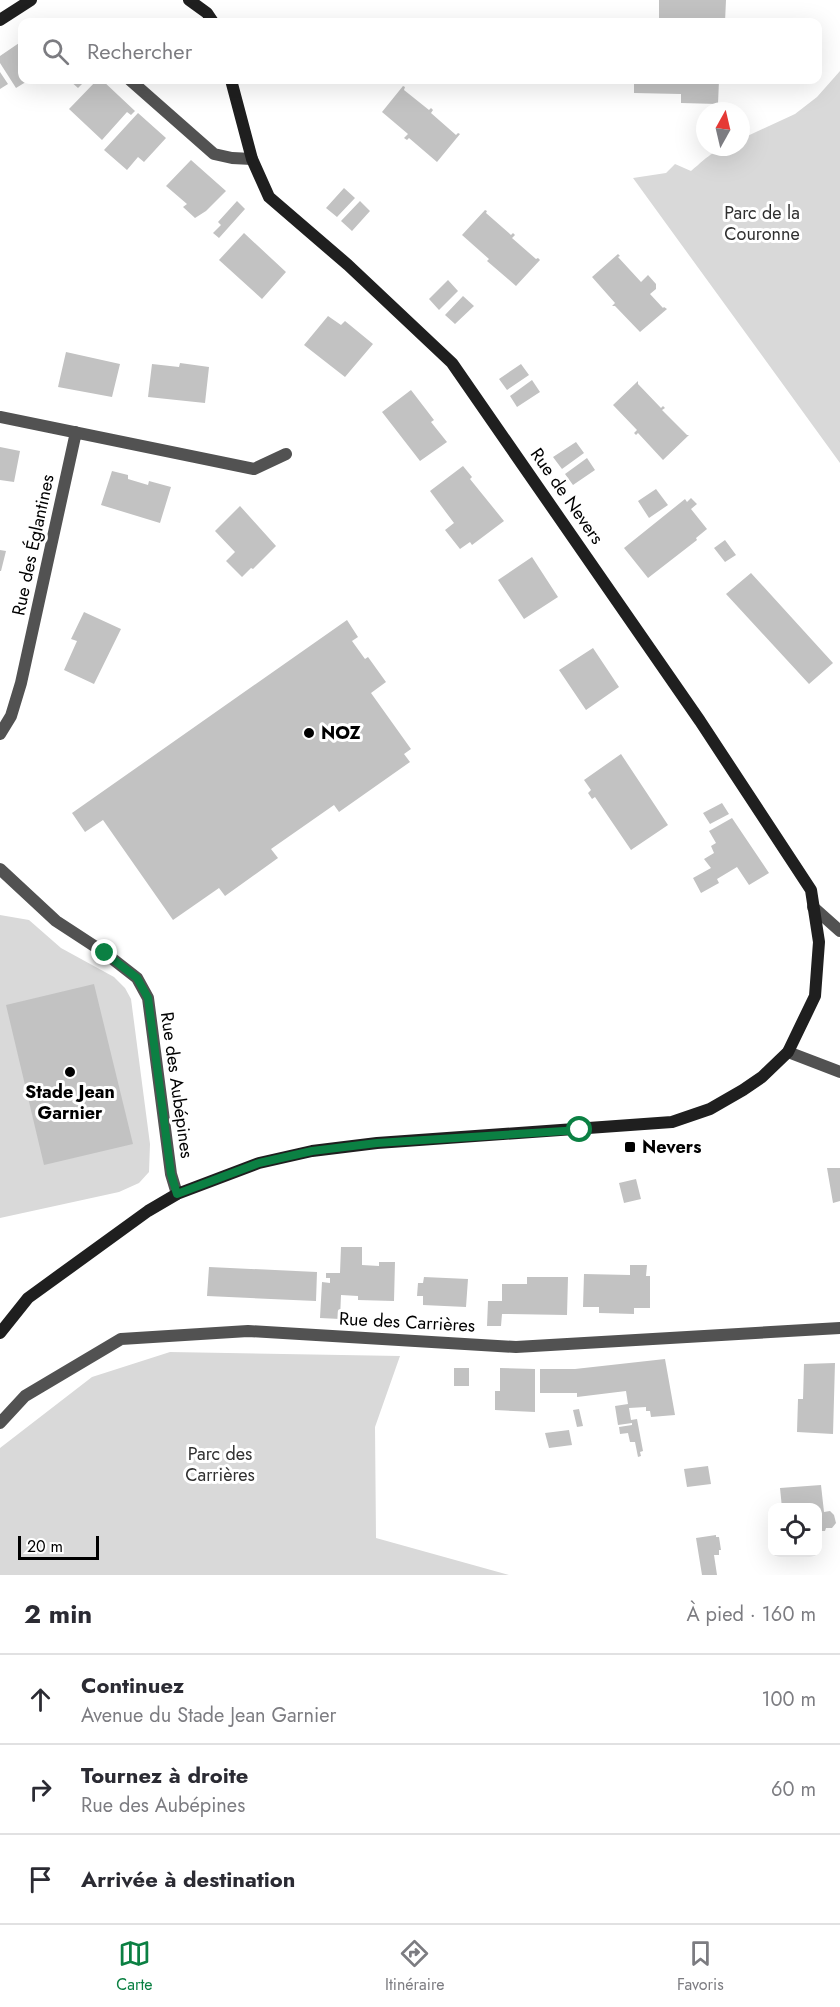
<!DOCTYPE html>
<html lang="fr">
<meta charset="utf-8">
<style>
:root{--surface:#fff;--page:#f7f7f7;--text:#2b2b33;--muted:#7c7c81;--line:#e1e1e2;--accent:#0b8043}
body{margin:0;font-family:Jost,sans-serif;background:var(--page);color:var(--text)}
.controls{position:absolute;right:18px;bottom:18px;display:grid;overflow:hidden;border-radius:12px;box-shadow:0 6px 24px #0002}
.controls button{width:54px;height:54px;display:grid;place-items:center;padding:0;border:0;border-bottom:2px solid var(--line);background:var(--surface);color:var(--text);font:30px sans-serif}
.compass{position:absolute;left:696px;top:102px;width:54px;height:54px;border-radius:50%;background:var(--surface);box-shadow:0 6px 24px #0002;rotate:8deg}
.scale{position:absolute;left:18px;bottom:15px;width:81px;box-sizing:border-box;padding-left:6px;border:3px solid #000;border-top:0;font-size:16px;line-height:21px;white-space:nowrap;color:#000;-webkit-text-stroke:4px #fff;paint-order:stroke}
.stop{position:absolute;width:18px;height:18px;margin:-14px;border:4px solid #0b8043;border-radius:50%;background:#fff}
.stop.end{background:#0b8043;border-color:#fff;box-shadow:0 2px 6px #0008}
.list{margin:0;padding:0;list-style:none}
h2{display:flex;justify-content:space-between;align-items:center;height:78px;margin:0;padding:0 24px;font-size:26px}
h2 small{font-size:20px;font-weight:400;color:var(--muted)}
.list li{display:grid;grid-template-columns:39px 1fr auto;gap:18px;align-items:center;box-sizing:border-box;height:90px;padding:0 24px;border-top:2px solid var(--line)}
.list b{display:block;font-size:22px;white-space:nowrap}
.list p{margin:0;font-size:20px;white-space:nowrap;color:var(--muted)}
.list em{font-size:20px;font-style:normal;color:var(--muted)}
.icon{flex:none;width:33px;height:33px;fill:none;stroke:currentColor;stroke-width:2;stroke-linecap:round;stroke-linejoin:round}
.map{position:relative;flex:none;width:840px;height:1575px;overflow:hidden}
.search{position:absolute;background:var(--surface);box-shadow:0 6px 24px #0002;left:18px;right:18px;top:18px;height:66px;display:flex;align-items:center;gap:15px;box-sizing:border-box;padding:0 21px;border-radius:12px;color:var(--muted);font-size:22px}
.sheet{height:348px;background:var(--surface)}
nav{display:flex;justify-content:space-around;align-items:center;box-sizing:border-box;height:84px;border-top:2px solid var(--line);background:var(--surface);font-size:16px;color:var(--muted)}
nav a{display:grid;justify-items:center;gap:3px}
nav .on{color:var(--accent)}
.map>svg:first-child{display:block}
.green{fill:#d9d9d9}
.building{fill:#c2c2c2}
.lines{fill:none;stroke-linecap:round;stroke-linejoin:round}
.minor{stroke:#525252;stroke-width:12}
.secondary{stroke:#1f1f1f;stroke-width:12}
.route{stroke:#0b8043;stroke-width:8}
.poi-dot{fill:#000;stroke:#fff;stroke-width:2}
.labels{text-anchor:middle;stroke-width:6;stroke-linejoin:round;paint-order:stroke}
.park-label{font-size:18px;fill:#303030;stroke:#fff}
.street-label{font-size:18px;fill:#000;stroke:#fff}
.poi-label{font-size:18px;font-weight:bold;fill:#000;stroke:#fff;text-anchor:start}
</style>
<div class="map">
<svg width="840" height="1575" viewBox="0 0 840 1575">
<rect width="100%" height="100%" fill="#fff"/>
<path class="green" d="M 840,71 L 840,463 L 633,178 L 666,173 L 675,164 L 691,171 C 710,155 715,147 741,147 L 741,139 L 795,114 L 817,97 Z
M 0,915 L 29,920 L 61,948 L 114,977 L 125,988 L 131,999 L 150,1144 L 149,1172 L 139,1183 L 119,1192 L 0,1218 Z
M 170,1352 L 400,1356 L 375,1427 L 376,1538 L 509,1575 L 0,1575 L 0,1448 L 92,1377 Z"/>
<path class="building" d="M 659,0 L 726,0 L 725,22 L 659,22 Z
M 22,41 L 22,80 L 29,80 L 16,88 L 0,63 L 0,56 Z
M 0,72 L 8,84 L 0,89 Z
M 69,80 L 86,80 L 78,88 Z
M 97,80 L 102,80 L 135,111 L 131,115 L 127,112 L 102,140 L 69,109 Z
M 634,80 L 719,80 L 718,104 L 681,103 L 681,94 L 634,93 Z
M 403,86 L 405,87 L 404,90 L 429,110 L 431,108 L 433,110 L 431,113 L 456,135 L 458,133 L 460,134 L 437,162 L 409,138 L 407,140 L 404,138 L 408,134 L 382,112 Z
M 138,113 L 166,138 L 144,162 L 138,157 L 127,170 L 104,150 Z
M 191,160 L 226,191 L 206,211 L 195,218 L 183,207 L 187,204 L 166,186 Z
M 344,188 L 355,198 L 337,217 L 326,208 Z
M 237,201 L 245,209 L 219,238 L 213,233 L 221,225 L 218,222 Z
M 360,201 L 370,211 L 352,231 L 341,221 Z
M 485,210 L 487,211 L 486,213 L 511,235 L 513,233 L 515,235 L 512,238 L 536,259 L 538,258 L 540,260 L 516,286 L 487,261 L 489,259 L 462,235 Z
M 244,233 L 286,272 L 262,299 L 219,260 Z
M 618,254 L 620,256 L 618,257 L 641,282 L 648,275 L 656,284 L 656,289 L 650,294 L 663,308 L 664,307 L 667,309 L 640,332 L 615,306 L 612,306 L 615,303 L 592,277 Z
M 448,280 L 458,291 L 439,310 L 429,299 Z
M 463,296 L 474,306 L 455,324 L 445,315 Z
M 328,316 L 341,325 L 345,321 L 373,344 L 345,377 L 304,345 Z
M 66,352 L 120,364 L 112,397 L 58,387 Z
M 180,363 L 209,367 L 205,403 L 148,397 L 152,364 L 179,367 Z
M 521,364 L 529,375 L 507,390 L 499,379 Z
M 532,380 L 540,392 L 517,407 L 510,396 Z
M 638,381 L 638,384 L 661,408 L 663,406 L 665,408 L 662,410 L 687,435 L 689,435 L 663,460 L 638,433 L 636,435 L 634,433 L 637,430 L 613,405 Z
M 411,390 L 434,420 L 431,422 L 447,442 L 420,461 L 382,412 Z
M 576,442 L 584,453 L 562,469 L 553,457 Z
M 0,447 L 20,451 L 14,482 L 0,480 Z
M 587,458 L 595,470 L 573,485 L 565,474 Z
M 463,466 L 472,477 L 470,479 L 504,521 L 472,545 L 470,542 L 460,549 L 445,530 L 454,523 L 430,491 Z
M 112,471 L 128,475 L 128,479 L 148,485 L 149,481 L 171,487 L 160,523 L 101,505 Z
M 656,489 L 668,505 L 649,518 L 638,501 Z
M 691,498 L 697,504 L 691,509 L 707,529 L 696,538 L 697,540 L 648,578 L 624,548 L 685,499 L 687,502 Z
M 240,506 L 276,546 L 253,569 L 251,568 L 242,577 L 226,561 L 235,552 L 215,531 Z
M 725,540 L 736,555 L 725,562 L 714,548 Z
M 0,550 L 6,551 L 1,571 L 0,571 Z
M 532,557 L 558,597 L 524,619 L 498,580 Z
M 751,573 L 833,663 L 809,684 L 726,594 Z
M 84,612 L 121,629 L 94,684 L 64,670 L 77,641 L 71,639 Z
M 347,620 L 358,637 L 352,641 L 365,659 L 368,657 L 386,682 L 371,693 L 411,749 L 404,754 L 410,762 L 339,812 L 334,805 L 271,849 L 278,858 L 225,896 L 219,888 L 173,920 L 103,820 L 85,832 L 72,813 Z
M 593,648 L 619,687 L 586,710 L 559,670 Z
M 621,754 L 668,825 L 631,850 L 595,797 L 592,799 L 588,793 L 591,790 L 584,780 Z
M 722,803 L 729,814 L 710,824 L 703,813 Z
M 732,818 L 769,873 L 749,885 L 737,867 L 717,879 L 719,883 L 701,893 L 693,878 L 711,868 L 704,859 L 714,853 L 711,846 L 716,843 L 709,831 Z
M 94,984 L 133,1144 L 44,1165 L 6,1005 Z
M 827,1168 L 840,1168 L 840,1201 L 833,1203 Z
M 636,1179 L 641,1199 L 624,1203 L 619,1183 Z
M 341,1247 L 362,1247 L 362,1265 L 379,1266 L 379,1262 L 395,1262 L 394,1301 L 358,1300 L 358,1296 L 341,1295 L 340,1319 L 320,1318 L 322,1282 L 330,1283 L 330,1278 L 326,1278 L 326,1273 L 340,1273 Z
M 630,1265 L 647,1265 L 646,1276 L 650,1276 L 650,1308 L 634,1308 L 634,1314 L 599,1313 L 599,1307 L 583,1307 L 584,1274 L 630,1275 Z
M 209,1267 L 317,1272 L 316,1301 L 207,1296 Z
M 424,1277 L 468,1279 L 466,1307 L 423,1305 L 423,1296 L 417,1296 L 418,1283 L 423,1283 Z
M 527,1277 L 568,1277 L 567,1315 L 502,1314 L 501,1326 L 487,1326 L 488,1301 L 502,1301 L 502,1284 L 527,1284 Z
M 665,1359 L 675,1415 L 651,1417 L 650,1411 L 646,1411 L 646,1407 L 629,1408 L 631,1420 L 637,1419 L 643,1451 L 640,1452 L 641,1456 L 638,1457 L 635,1442 L 630,1442 L 628,1433 L 620,1434 L 619,1427 L 632,1425 L 632,1423 L 618,1425 L 615,1406 L 628,1404 L 626,1391 L 577,1397 L 577,1393 L 540,1393 L 540,1369 L 575,1369 Z
M 835,1363 L 833,1434 L 797,1432 L 798,1399 L 803,1399 L 804,1364 Z
M 454,1368 L 469,1368 L 469,1386 L 454,1386 Z
M 500,1368 L 535,1369 L 535,1412 L 495,1410 L 495,1391 L 500,1391 Z
M 579,1409 L 583,1426 L 577,1427 L 573,1410 Z
M 569,1430 L 572,1445 L 549,1448 L 545,1433 Z
M 708,1466 L 711,1484 L 687,1487 L 684,1469 Z
M 821,1485 L 824,1512 L 830,1511 L 834,1515 L 836,1523 L 832,1528 L 826,1528 L 825,1531 L 818,1531 L 818,1508 L 782,1508 L 780,1488 Z
M 716,1535 L 716,1537 L 719,1537 L 721,1550 L 719,1550 L 719,1555 L 714,1555 L 717,1575 L 702,1575 L 696,1538 Z"/>
<g class="lines">
<path class="minor" d="M 130,80 L 214,154 L 232,158 L 252,159
M 0,417 L 254,469 L 286,454
M 0,734 L 11,716 L 21,683 L 76,432
M 0,869 L 56,921 L 105,953 L 137,978 L 148,998 L 171,1174 L 177,1194
M 813,907 L 840,931
M 788,1052 L 840,1072
M 0,1423 L 25,1396 L 121,1339 L 248,1331 L 516,1347 L 840,1328"/>
<path class="secondary" d="M 189,0 L 207,13 L 213,22
M 0,20 L 31,0
M 0,1333 L 28,1298 L 148,1211 L 177,1194 L 259,1163 L 312,1151 L 377,1143 L 672,1122 L 710,1109 L 743,1090 L 762,1077 L 788,1052 L 815,996 L 819,942 L 811,890 L 700,721 L 452,363 L 348,265 L 269,197 L 252,159 L 231,80"/>
</g>
<g class="lines">
<path class="route" d="M 105,953 L 137,978 L 148,998 L 171,1174 L 177,1194 L 259,1163 L 312,1151 L 377,1143 L 580,1130"/>
</g>
<g class="poi-dot">
<circle cx="309" cy="733" r="6"/>
<circle cx="70" cy="1072" r="6"/>
<rect x="624" y="1141" width="12" height="12" rx="3"/>
</g>
<g class="labels">
<g class="park-label">
<text x="762" y="219">Parc de la<tspan x="762" dy="21">Couronne</tspan></text>
<text x="220" y="1460">Parc des<tspan x="220" dy="21">Carrières</tspan></text>
</g>
<g class="street-label">
<text transform="translate(567 496) rotate(55)" y="6">Rue de Nevers</text>
<text transform="translate(33 545) rotate(-78)" y="6">Rue des Églantines</text>
<text transform="translate(177 1085) rotate(82)" y="6">Rue des Aubépines</text>
<text transform="translate(407 1322) rotate(3)" y="6">Rue des Carrières</text>
</g>
<g class="poi-label">
<text x="321" y="739">NOZ</text>
<text x="70" y="1098" text-anchor="middle">Stade Jean<tspan x="70" dy="21">Garnier</tspan></text>
<text x="642" y="1153">Nevers</text>
</g>
</g>
</svg>
<div class="controls">
<button><svg class="icon" aria-label="locate" viewBox="0 0 24 24"><circle cx="12" cy="12" r="6"/><path d="M12 2v4M12 18v4M2 12h4M18 12h4"/></svg></button>
</div>
<svg class="compass" viewBox="-18 -18 36 36"><path d="M0-13l5 13h-10z" fill="#e53935"/><path d="M0 13l5-13h-10z" fill="#7c7c81"/></svg>
<div class="scale">20 m</div>
<div class="stop" style="left:580px;top:1130px"></div>
<div class="stop end" style="left:105px;top:953px"></div>
<div class="search"><svg class="icon" aria-label="search" viewBox="0 0 24 24"><circle cx="10" cy="10" r="6"/><path d="M15 15l6 6"/></svg>Rechercher</div>
</div>
<section class="sheet">
<h2>2 min<small>À pied · 160 m</small></h2>
<ul class="list">
<li><svg class="icon" aria-label="ahead" viewBox="0 0 24 24"><path d="M12 20V5M6 11l6-6 6 6"/></svg><div><b>Continuez</b><p>Avenue du Stade Jean Garnier</p></div><em>100 m</em></li>
<li><svg class="icon" aria-label="right" viewBox="0 0 24 24"><path d="M7 20v-9h11M14 6l5 5-5 5"/></svg><div><b>Tournez à droite</b><p>Rue des Aubépines</p></div><em>60 m</em></li>
<li><svg class="icon" aria-label="arrive" viewBox="0 0 24 24"><path d="M6 21V4h12l-3 4 3 4H6"/></svg><div><b>Arrivée à destination</b></div></li>
</ul>
</section>
<nav>
<a class="on"><svg class="icon" aria-label="map" viewBox="0 0 24 24"><path d="M3 6l6-2 6 2 6-2v14l-6 2-6-2-6 2zM9 4v14M15 6v14"/></svg>Carte</a>
<a><svg class="icon" aria-label="directions" viewBox="0 0 24 24"><path d="M12 3l9 9-9 9-9-9zM9 14v-3h6M13 9l2 2-2 2"/></svg>Itinéraire</a>
<a><svg class="icon" aria-label="saved" viewBox="0 0 24 24"><path d="M7 4h10v16l-5-4-5 4z"/></svg>Favoris</a>
</nav>
